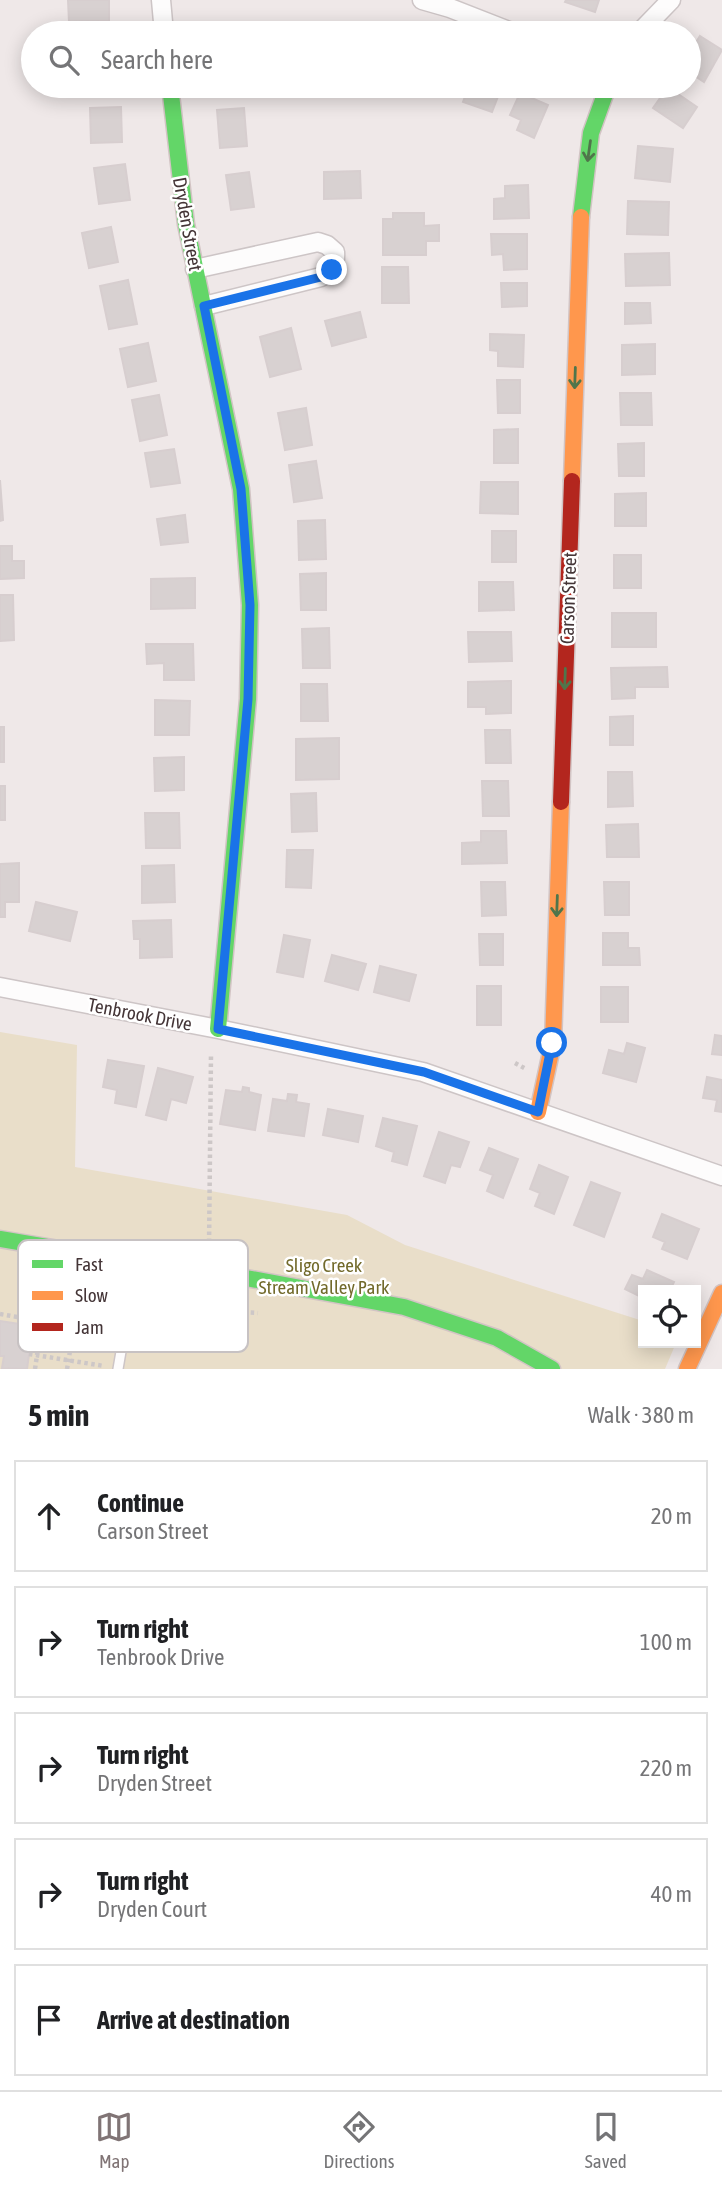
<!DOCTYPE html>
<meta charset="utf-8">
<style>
:root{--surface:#fff;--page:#f2f2f2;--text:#202124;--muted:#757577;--line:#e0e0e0;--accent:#807475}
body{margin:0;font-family:"Asap Condensed",sans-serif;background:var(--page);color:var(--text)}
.controls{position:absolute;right:21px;bottom:21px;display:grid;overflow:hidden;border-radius:0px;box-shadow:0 4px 18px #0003}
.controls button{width:63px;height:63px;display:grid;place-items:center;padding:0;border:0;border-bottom:2px solid var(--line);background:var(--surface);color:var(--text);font:35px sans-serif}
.stop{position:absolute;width:21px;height:21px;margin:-16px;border:5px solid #1a73e8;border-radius:50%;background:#fff}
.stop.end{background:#1a73e8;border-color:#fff;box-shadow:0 2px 7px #0008}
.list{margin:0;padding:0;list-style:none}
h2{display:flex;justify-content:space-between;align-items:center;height:91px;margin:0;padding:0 28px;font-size:30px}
h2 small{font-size:23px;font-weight:400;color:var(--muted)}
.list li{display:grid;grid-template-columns:46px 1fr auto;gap:21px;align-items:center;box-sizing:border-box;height:112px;margin:0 14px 14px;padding:0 14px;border:2px solid var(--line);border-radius:0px}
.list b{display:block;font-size:26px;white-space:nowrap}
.list p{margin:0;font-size:23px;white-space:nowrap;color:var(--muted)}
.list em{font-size:23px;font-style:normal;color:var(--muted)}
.icon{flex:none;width:38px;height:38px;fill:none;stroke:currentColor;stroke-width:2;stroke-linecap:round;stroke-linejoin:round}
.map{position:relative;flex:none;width:722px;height:1369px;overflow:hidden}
.search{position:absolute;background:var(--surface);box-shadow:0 4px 18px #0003;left:21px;right:21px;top:21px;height:77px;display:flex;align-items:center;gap:18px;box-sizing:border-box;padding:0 24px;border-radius:38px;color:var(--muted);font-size:26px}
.sheet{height:721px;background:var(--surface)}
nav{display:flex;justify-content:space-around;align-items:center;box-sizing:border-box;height:98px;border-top:2px solid var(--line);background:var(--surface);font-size:19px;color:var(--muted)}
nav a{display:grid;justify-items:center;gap:4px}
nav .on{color:var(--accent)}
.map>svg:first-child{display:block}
.green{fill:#e9dec9}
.building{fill:#d8d1d1;stroke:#d7cecf;stroke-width:2}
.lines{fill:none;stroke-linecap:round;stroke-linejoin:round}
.lane-casing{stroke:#cdc5c6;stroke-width:12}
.street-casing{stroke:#cdc5c6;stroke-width:21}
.fast-casing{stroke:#d2c4c4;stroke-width:19}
.slow-casing{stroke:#d2c4c4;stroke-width:19}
.jam-casing{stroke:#d2c4c4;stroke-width:19}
.path{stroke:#cdc7c7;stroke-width:4.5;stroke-dasharray:3.5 3.5;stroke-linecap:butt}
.lane{stroke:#fdfcfc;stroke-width:9}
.street{stroke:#fdfcfc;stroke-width:18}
.fast{stroke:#63d668;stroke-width:16}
.slow{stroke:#ff974d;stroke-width:16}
.jam{stroke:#b3261e;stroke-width:16}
.oneway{stroke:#50754b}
.route{stroke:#1a73e8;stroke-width:9}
.labels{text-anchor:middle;stroke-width:5;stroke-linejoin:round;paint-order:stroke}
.street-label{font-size:19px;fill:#443537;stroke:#fff}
.park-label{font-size:19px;fill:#726a2b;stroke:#fff}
.key{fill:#fff;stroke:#c7c2c3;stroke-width:2}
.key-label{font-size:19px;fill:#443537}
</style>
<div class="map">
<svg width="722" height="1369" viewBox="0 0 722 1369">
<rect width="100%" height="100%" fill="#efe8e8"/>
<path class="green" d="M 0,1032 L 77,1045 L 75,1167 L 347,1215 L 405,1245 L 643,1321 L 643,1343 L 676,1343 L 665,1369 L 0,1369 Z"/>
<path class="building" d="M 68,0 L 109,0 L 109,21 L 69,22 Z
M 566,0 L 599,0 L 595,12 L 565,2 Z
M 700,36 L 722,50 L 704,82 L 689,72 L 689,53 Z
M 469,86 L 502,86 L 492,112 L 463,102 Z
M 668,87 L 697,107 L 683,128 L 653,108 Z
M 520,93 L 548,105 L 534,138 L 517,130 L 521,120 L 510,115 Z
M 121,107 L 122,142 L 91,143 L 90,108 Z
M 244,108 L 247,146 L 220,148 L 217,110 Z
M 638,146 L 673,149 L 670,182 L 635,178 Z
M 125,164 L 130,200 L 99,204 L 94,168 Z
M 360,171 L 361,198 L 324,199 L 324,172 Z
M 249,172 L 254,207 L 231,210 L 226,175 Z
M 528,185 L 529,218 L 494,219 L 494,199 L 505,198 L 505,186 Z
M 628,201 L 669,202 L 668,235 L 627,234 Z
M 393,213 L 424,213 L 424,226 L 439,225 L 439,241 L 426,241 L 426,255 L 383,255 L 383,219 L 393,219 Z
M 111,227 L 118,262 L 89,268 L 82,233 Z
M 491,234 L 527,234 L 527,269 L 504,270 L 503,254 L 492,255 Z
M 669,253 L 670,285 L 626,286 L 625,254 Z
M 382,267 L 408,267 L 409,303 L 382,303 Z
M 128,280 L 137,324 L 109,329 L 100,286 Z
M 501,283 L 527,283 L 527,306 L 502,307 Z
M 625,303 L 650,303 L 651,323 L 625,324 Z
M 360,312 L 366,337 L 332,346 L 325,321 Z
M 291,328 L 301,369 L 270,377 L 260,337 Z
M 490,334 L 524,335 L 523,367 L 498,366 L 498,351 L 490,350 Z
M 148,343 L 156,381 L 128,387 L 120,349 Z
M 655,344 L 655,374 L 622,375 L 622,345 Z
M 497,380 L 520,380 L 520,413 L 498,413 Z
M 620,393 L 651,393 L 652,425 L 621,425 Z
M 159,395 L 167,435 L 140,441 L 132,400 Z
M 306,408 L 312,445 L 285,450 L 278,413 Z
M 518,429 L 518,463 L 494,463 L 494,430 Z
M 644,443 L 644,476 L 619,476 L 618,444 Z
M 174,449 L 180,483 L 151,487 L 145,453 Z
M 316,461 L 322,498 L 294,502 L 289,465 Z
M 0,480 L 3,520 L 0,521 Z
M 481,482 L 518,482 L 518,514 L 480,513 Z
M 646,493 L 646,526 L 615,526 L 615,494 Z
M 185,515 L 188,542 L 161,545 L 157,519 Z
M 325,520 L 326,559 L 299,560 L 298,521 Z
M 492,531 L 516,531 L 516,562 L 492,562 Z
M 0,546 L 12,546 L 12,561 L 24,561 L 24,578 L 0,579 Z
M 614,555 L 641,555 L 641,588 L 614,588 Z
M 326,573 L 326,610 L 301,610 L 300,574 Z
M 195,578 L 195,608 L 151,609 L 151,579 Z
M 479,582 L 513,582 L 514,610 L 479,611 Z
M 0,595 L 13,595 L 14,640 L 0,641 Z
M 612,613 L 656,613 L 656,647 L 612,647 Z
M 329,628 L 330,668 L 303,668 L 302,629 Z
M 468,632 L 511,632 L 512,661 L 469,662 Z
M 146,644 L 193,644 L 194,680 L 164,680 L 164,663 L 147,664 Z
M 667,667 L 668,687 L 635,687 L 635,698 L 612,699 L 611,668 Z
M 511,681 L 511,713 L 486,714 L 486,707 L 468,707 L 468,682 Z
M 301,684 L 327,684 L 328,721 L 301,721 Z
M 155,700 L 190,701 L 189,735 L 155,735 Z
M 633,716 L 633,745 L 610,745 L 610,717 Z
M 0,727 L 4,727 L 4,762 L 0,762 Z
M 485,730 L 510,730 L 511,763 L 486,763 Z
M 339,738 L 339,779 L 296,780 L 296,739 Z
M 184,757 L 184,790 L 155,791 L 154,758 Z
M 608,772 L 632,772 L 633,806 L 608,807 Z
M 482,781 L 508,781 L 509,816 L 483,816 Z
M 0,786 L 5,786 L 5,820 L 0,820 Z
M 316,793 L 317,831 L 292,832 L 291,794 Z
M 145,813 L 179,813 L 180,848 L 146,848 Z
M 638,824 L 639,857 L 607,857 L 606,825 Z
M 481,831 L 506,831 L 507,863 L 462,864 L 462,843 L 481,842 Z
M 287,850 L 313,850 L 311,888 L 286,887 Z
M 19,863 L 19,902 L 5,902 L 5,917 L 0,917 L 0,864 Z
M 174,865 L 175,902 L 142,903 L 142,866 Z
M 481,882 L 505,882 L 506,915 L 482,916 Z
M 604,882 L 629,882 L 629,915 L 605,915 Z
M 36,902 L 77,912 L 70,941 L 29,931 Z
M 171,920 L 172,957 L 140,958 L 140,939 L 134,939 L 133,921 Z
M 603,933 L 628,933 L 628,948 L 639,948 L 640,965 L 603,965 Z
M 479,934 L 503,934 L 503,965 L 480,965 Z
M 284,935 L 310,940 L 303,977 L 277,972 Z
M 332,955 L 366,964 L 358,990 L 325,981 Z
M 380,966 L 416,975 L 409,1001 L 374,992 Z
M 477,986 L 501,986 L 501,1025 L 477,1025 Z
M 601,987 L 628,987 L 628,1022 L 601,1022 Z
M 715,1035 L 722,1036 L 722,1055 L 712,1054 Z
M 627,1043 L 645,1048 L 636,1082 L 603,1073 L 609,1050 L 624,1054 Z
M 108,1060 L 144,1066 L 136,1107 L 115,1103 L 117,1090 L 103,1087 Z
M 158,1068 L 193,1077 L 186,1103 L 171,1099 L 166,1120 L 146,1115 Z
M 707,1077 L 722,1080 L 722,1112 L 715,1111 L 717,1100 L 703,1098 Z
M 243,1087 L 249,1088 L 249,1092 L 261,1095 L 255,1130 L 220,1124 L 226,1090 L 242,1092 Z
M 288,1094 L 297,1095 L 296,1102 L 309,1104 L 304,1136 L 268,1131 L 273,1099 L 287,1101 Z
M 328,1109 L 363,1116 L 358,1142 L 323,1135 Z
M 383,1118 L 417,1126 L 407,1165 L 392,1161 L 394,1152 L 376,1146 Z
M 439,1132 L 469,1142 L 460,1167 L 451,1165 L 445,1183 L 424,1176 Z
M 489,1148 L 518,1159 L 503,1198 L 487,1191 L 493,1175 L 480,1170 Z
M 539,1165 L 568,1177 L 554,1214 L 535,1206 L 540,1193 L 530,1189 Z
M 591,1182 L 620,1193 L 604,1237 L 574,1225 Z
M 662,1214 L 699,1229 L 687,1259 L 662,1249 L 665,1242 L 653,1237 Z
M 647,1270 L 674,1282 L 670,1290 L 643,1290 L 643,1298 L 625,1289 L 632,1275 L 643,1279 Z
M 0,1321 L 33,1326 L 27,1369 L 2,1368 L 4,1356 L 0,1356 Z"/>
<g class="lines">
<defs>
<path id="lane" d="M 118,1369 L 136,1264"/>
<path id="street" d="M 161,0 L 164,33
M 422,0 L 450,8 L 514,33
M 639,33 L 671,0
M 195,269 L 318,242 L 327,245 L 335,252 C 336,265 332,270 321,277 L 204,306
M 0,987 L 218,1029 L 423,1072 L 722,1176"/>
<path id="fast" d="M 170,86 L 186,224 L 241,489 L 250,605 L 248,699 L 218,1029
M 581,217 L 591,133 L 608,86
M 0,1239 L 136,1262 L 208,1271 L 404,1307 L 497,1338 L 552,1369"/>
<path id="slow" d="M 572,481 L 581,217
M 538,1112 L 553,1043 L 561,802
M 687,1369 L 722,1293"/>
<path id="jam" d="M 561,802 L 572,481"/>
</defs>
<use href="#lane" class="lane-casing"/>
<use href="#street" class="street-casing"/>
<use href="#fast" class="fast-casing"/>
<use href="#slow" class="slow-casing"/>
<use href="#jam" class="jam-casing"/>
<path class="path" d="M 515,1063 L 526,1069
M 209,1249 L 211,1054
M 202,1310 L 204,1293
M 0,1314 L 110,1333
M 136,1337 L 163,1339 L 173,1336 L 191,1315 L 202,1310 L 258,1313
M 29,1354 L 104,1366
M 35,1369 L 42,1321
M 67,1369 L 74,1327"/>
<use href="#lane" class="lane"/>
<use href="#street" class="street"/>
<use href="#fast" class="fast"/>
<use href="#slow" class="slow"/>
<use href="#jam" class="jam"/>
</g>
<defs><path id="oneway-shaft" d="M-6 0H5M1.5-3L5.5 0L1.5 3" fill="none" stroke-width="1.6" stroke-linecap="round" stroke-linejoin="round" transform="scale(1.75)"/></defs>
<g class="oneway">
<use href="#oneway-shaft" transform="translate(589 151) rotate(98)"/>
<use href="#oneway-shaft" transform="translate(575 378) rotate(92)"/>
<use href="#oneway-shaft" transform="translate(565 679) rotate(92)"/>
<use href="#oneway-shaft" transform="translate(557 906) rotate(92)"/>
</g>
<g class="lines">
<path class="route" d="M 332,270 L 321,277 L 204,306 L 241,489 L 250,605 L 248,699 L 218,1029 L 424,1072 L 538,1112 L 552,1043"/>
</g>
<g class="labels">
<g class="street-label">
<text transform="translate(188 224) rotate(80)" y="7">Dryden Street</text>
<text transform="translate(568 598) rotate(-88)" y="7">Carson Street</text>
<text transform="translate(140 1014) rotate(11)" y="7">Tenbrook Drive</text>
</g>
<g class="park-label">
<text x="324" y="1272">Sligo Creek<tspan x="324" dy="22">Stream Valley Park</tspan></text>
</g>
</g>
<rect x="18" y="1240" width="230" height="112" rx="10" class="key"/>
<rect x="32" y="1260" width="31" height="8" fill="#63d668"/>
<rect x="32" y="1291" width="31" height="9" fill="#ff974d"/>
<rect x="32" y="1323" width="31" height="8" fill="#b3261e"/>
<g class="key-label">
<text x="75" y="1271">Fast</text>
<text x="75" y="1302">Slow</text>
<text x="75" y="1334">Jam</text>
</g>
</svg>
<div class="controls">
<button><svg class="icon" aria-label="locate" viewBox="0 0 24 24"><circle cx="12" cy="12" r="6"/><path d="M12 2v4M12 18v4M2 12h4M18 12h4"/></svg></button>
</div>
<div class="stop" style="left:552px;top:1043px"></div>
<div class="stop end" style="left:332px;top:270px"></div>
<div class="search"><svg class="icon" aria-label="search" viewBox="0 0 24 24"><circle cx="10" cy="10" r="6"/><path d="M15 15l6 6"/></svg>Search here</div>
</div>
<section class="sheet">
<h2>5 min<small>Walk · 380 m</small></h2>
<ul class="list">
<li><svg class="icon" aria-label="ahead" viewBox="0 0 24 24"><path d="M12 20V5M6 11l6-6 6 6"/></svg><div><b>Continue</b><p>Carson Street</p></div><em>20 m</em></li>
<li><svg class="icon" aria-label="right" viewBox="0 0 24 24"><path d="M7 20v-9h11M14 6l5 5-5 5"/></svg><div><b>Turn right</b><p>Tenbrook Drive</p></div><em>100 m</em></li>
<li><svg class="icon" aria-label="right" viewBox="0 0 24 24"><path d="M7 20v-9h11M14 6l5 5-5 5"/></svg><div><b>Turn right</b><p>Dryden Street</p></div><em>220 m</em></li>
<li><svg class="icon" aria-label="right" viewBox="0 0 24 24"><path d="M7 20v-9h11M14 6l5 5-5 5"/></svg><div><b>Turn right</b><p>Dryden Court</p></div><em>40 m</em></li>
<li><svg class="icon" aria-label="arrive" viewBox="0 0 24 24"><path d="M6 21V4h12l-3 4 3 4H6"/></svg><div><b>Arrive at destination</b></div></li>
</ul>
</section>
<nav>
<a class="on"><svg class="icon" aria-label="map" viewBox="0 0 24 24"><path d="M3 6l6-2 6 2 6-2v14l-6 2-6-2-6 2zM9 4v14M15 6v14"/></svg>Map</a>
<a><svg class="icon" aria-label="directions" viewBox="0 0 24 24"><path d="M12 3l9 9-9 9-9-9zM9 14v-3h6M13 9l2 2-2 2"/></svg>Directions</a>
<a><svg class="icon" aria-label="saved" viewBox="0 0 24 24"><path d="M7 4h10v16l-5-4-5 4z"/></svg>Saved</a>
</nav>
